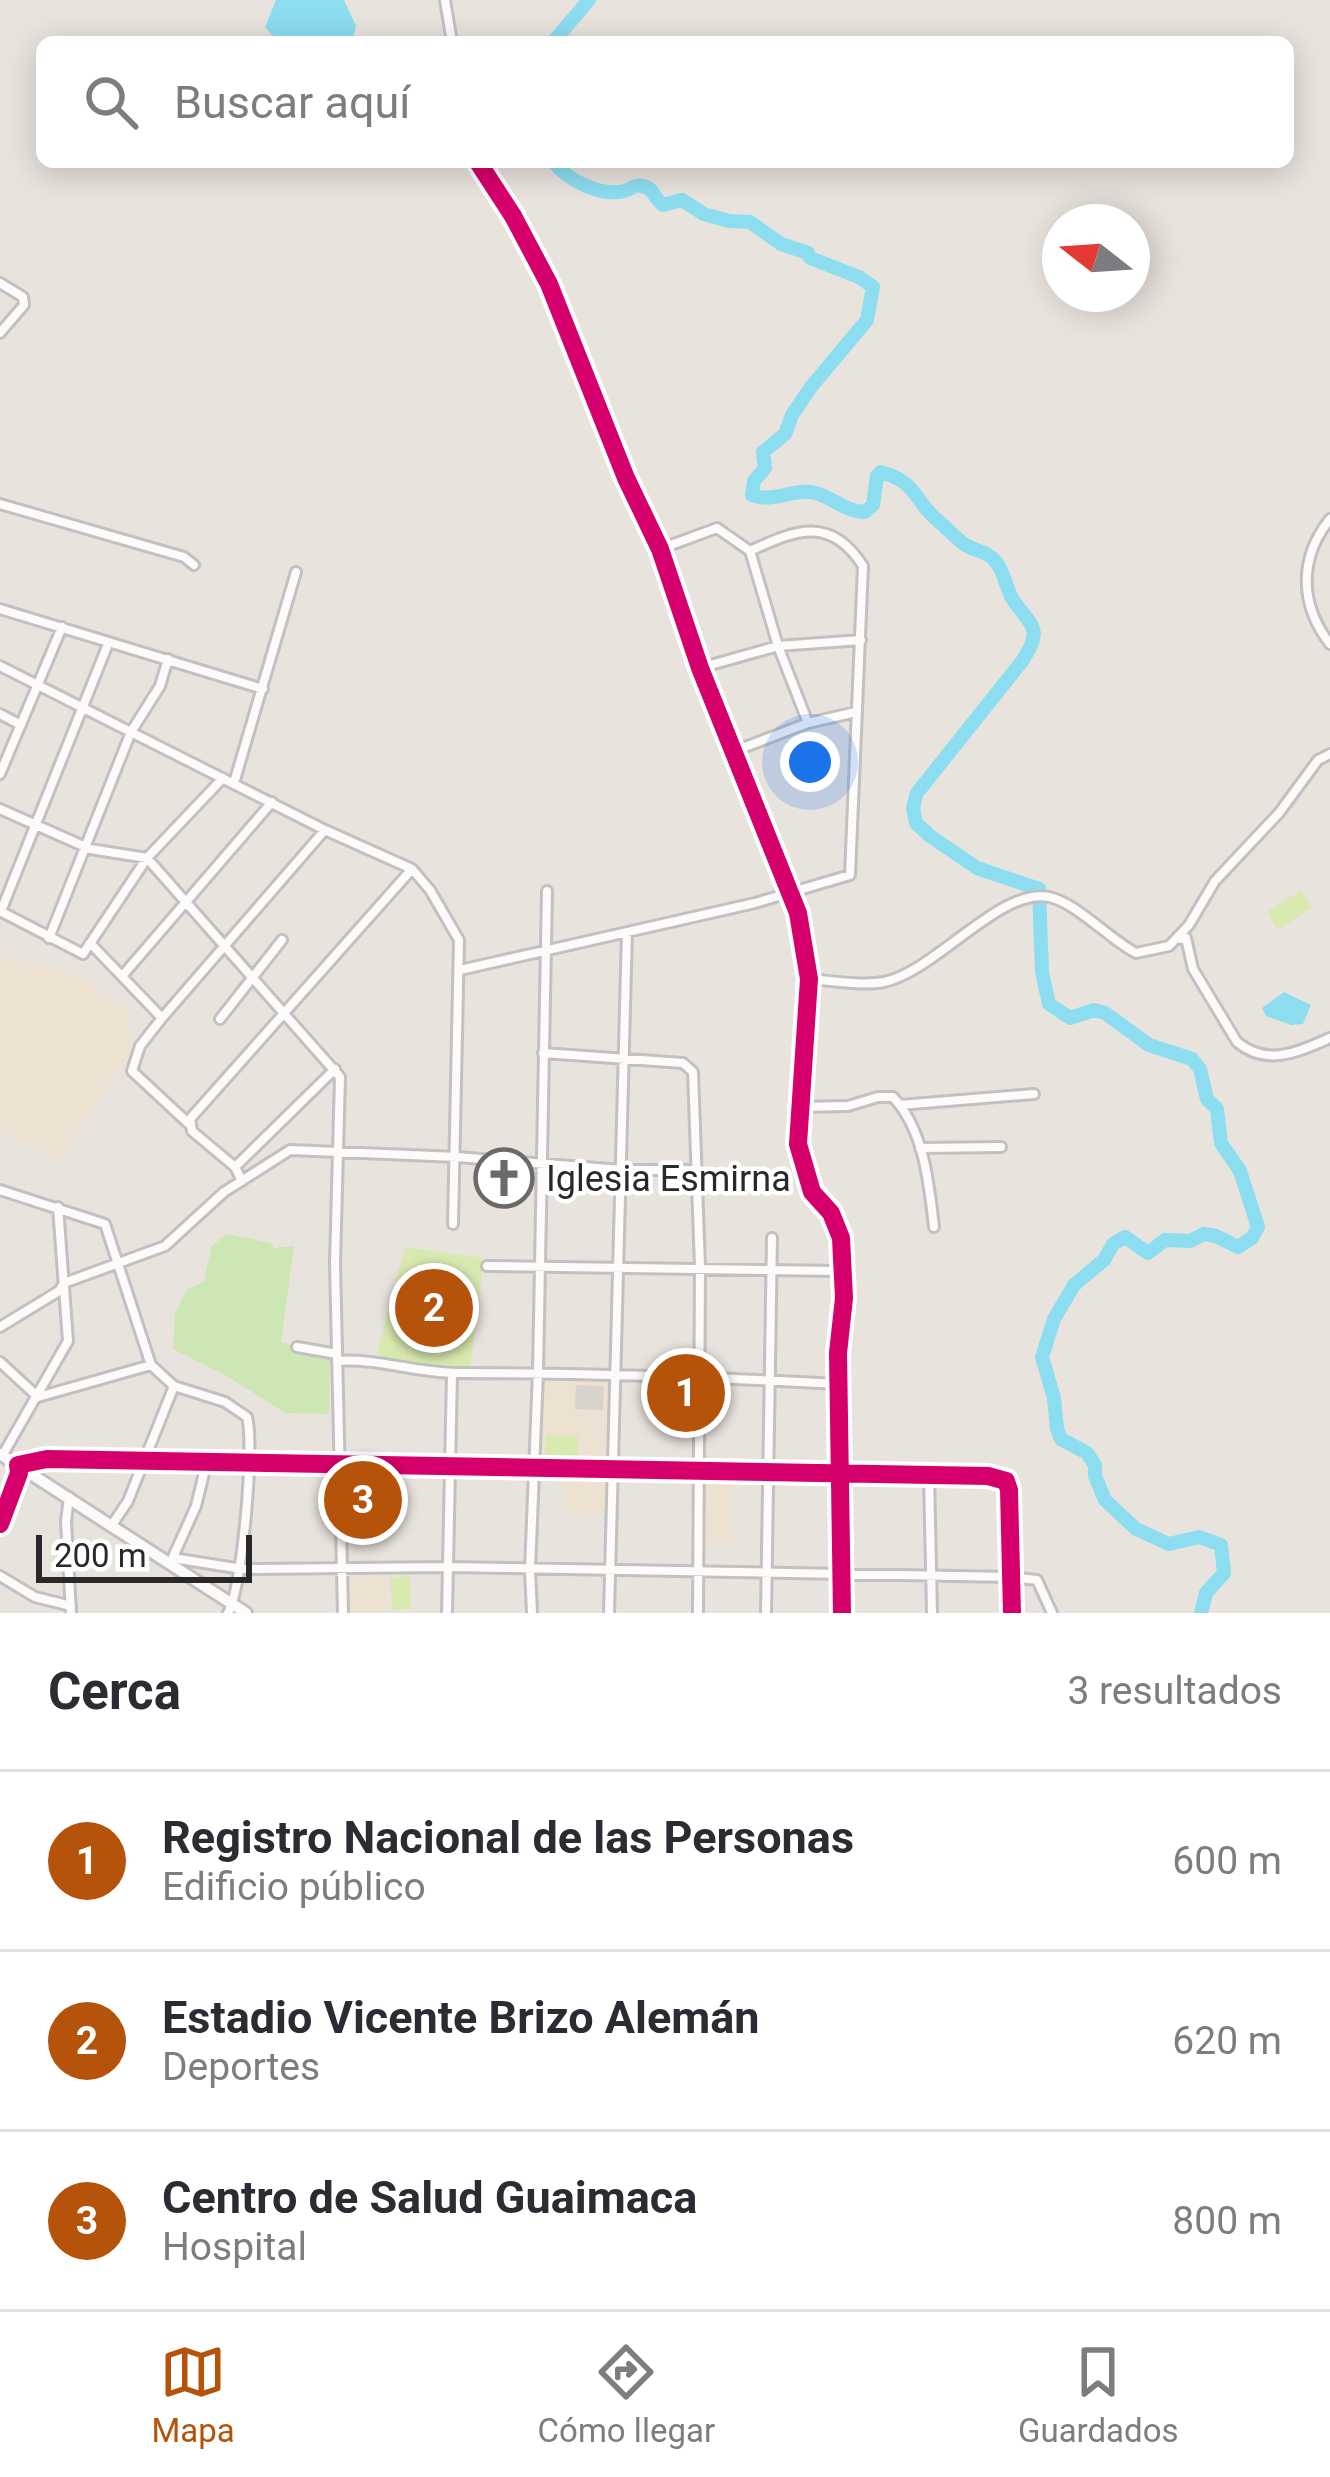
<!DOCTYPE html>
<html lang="es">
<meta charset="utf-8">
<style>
:root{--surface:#fff;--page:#f2f2f3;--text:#2b2b33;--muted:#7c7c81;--line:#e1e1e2;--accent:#b45309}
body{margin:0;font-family:Roboto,sans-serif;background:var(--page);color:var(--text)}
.compass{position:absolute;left:1042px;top:204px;width:108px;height:108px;border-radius:50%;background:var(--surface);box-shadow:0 6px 30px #0003;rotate:287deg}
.scale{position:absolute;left:36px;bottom:30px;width:216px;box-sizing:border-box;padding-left:12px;border:6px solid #292929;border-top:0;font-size:33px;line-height:42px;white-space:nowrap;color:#292929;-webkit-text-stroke:9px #fff;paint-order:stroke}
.you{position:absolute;left:810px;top:762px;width:42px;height:42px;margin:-30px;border:9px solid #fff;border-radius:50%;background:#1a73e8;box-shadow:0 0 0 18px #1a73e833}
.badge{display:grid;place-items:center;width:78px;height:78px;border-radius:50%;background:var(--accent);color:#fff;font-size:39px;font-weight:700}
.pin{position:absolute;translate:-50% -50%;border:6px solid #fff;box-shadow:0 3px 12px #0006}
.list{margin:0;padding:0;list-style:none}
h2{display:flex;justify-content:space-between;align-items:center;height:156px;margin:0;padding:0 48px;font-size:51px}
h2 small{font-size:39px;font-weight:400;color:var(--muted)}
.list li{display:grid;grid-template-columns:78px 1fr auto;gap:36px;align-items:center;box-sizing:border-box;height:180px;padding:0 48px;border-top:3px solid var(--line)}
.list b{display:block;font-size:45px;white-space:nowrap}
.list p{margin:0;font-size:39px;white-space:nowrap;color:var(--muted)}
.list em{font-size:39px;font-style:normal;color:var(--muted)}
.icon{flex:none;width:66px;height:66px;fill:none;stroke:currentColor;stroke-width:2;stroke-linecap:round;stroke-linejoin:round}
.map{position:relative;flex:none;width:1330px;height:1613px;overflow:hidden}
.search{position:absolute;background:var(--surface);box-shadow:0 6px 30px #0003;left:36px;right:36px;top:36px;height:132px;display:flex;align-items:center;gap:30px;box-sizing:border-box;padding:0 42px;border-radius:18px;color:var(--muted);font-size:45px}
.sheet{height:696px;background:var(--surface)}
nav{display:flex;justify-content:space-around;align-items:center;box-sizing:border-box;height:168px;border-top:3px solid var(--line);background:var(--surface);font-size:33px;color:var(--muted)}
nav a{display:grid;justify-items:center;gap:6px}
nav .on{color:var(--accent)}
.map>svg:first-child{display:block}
.education{fill:#ede1d2}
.medical{fill:#f0dcdb}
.green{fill:#cce6b4}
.pitch{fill:#d9eab1}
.plaza{fill:#d9d3ce}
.water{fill:#8cddf0}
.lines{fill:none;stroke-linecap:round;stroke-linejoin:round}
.river{stroke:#8cddf0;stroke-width:14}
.minor-casing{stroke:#c2c0c0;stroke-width:14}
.secondary-casing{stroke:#c2c0c0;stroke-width:16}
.minor{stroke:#fcfbfa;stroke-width:8}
.secondary{stroke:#fcfbfa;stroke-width:10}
.cycleway-casing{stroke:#fff;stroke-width:26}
.cycleway{stroke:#d6006c;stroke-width:18}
.labels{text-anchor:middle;stroke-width:9;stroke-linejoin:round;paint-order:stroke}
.poi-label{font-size:36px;fill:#292929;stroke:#fff;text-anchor:start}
</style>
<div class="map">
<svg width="1330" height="1613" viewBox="0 0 1330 1613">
<rect width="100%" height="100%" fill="#e9e3de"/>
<path class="education" d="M 0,958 L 50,966 L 83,979 L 127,1010 L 128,1032 L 137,1042 L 58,1159 L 0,1130 Z
M 540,1379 L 611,1382 L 607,1466 L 537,1463 Z
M 730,1475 L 731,1542 L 701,1543 L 700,1476 Z
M 564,1477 L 607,1477 L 606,1515 L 564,1515 Z
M 385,1576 L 387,1613 L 349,1613 L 347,1578 Z"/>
<path class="medical" d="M 344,1475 L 379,1476 L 382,1525 L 346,1526 Z"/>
<path class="green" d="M 226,1234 L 271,1243 L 274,1248 L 294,1246 L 281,1342 L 330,1358 L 329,1414 L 285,1413 L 227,1376 L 173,1349 L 175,1314 L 187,1289 L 204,1282 L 211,1247 Z"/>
<path class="pitch" d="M 1301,890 L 1312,908 L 1278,930 L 1267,912 Z
M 405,1247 L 484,1258 L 470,1367 L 466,1370 L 382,1358 L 377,1353 Z
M 546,1435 L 578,1436 L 577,1458 L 545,1457 Z
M 410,1576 L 411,1609 L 392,1610 L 390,1578 Z"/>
<path class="plaza" d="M 576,1385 L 604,1386 L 603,1410 L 575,1409 Z"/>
<path class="water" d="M 276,0 L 344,0 L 356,26 L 352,42 L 278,42 L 265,27 Z
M 1284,992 L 1311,1005 L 1303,1024 L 1291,1025 L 1266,1016 L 1262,1008 Z"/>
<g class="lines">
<path class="river" d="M 553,42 L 589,0
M 554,162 C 567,180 601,197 624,191 C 635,188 632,184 643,186 C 654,188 654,199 663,205 L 682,200 L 704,214 L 729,221 L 750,222 L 781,244 L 808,253 L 810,258 L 859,277 L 873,287 L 867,320 L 811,387 L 792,415 L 785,434 L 763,452 L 765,468 L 754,481 L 752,495 C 773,503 789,490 810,492 C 830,494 843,512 865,512 L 873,505 L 877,476 L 881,472 C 917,482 913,499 936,519 C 945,526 955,538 964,544 C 975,552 987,550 996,562 C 1006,574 1006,593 1016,604 C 1035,629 1041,630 1023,660 L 917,793 L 913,808 L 916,823 L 930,836 L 977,868 L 1039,889 L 1042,972 L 1049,1004 L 1070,1018 L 1094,1010 L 1105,1013 L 1149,1045 L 1192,1059 L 1200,1069 L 1207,1099 L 1217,1109 L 1221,1143 L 1240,1171 L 1258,1227 L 1252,1238 L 1238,1247 L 1216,1236 L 1204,1234 L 1190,1241 L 1165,1240 L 1148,1253 L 1125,1237 L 1113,1244 L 1104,1260 L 1074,1285 L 1054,1319 L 1042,1357 L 1054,1398 L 1057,1429 L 1061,1439 L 1087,1453 L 1095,1465 L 1095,1476 L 1105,1500 L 1136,1529 L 1169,1544 L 1199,1537 L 1221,1545 L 1224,1573 L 1206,1593 L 1201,1613"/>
<defs>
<path id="minor" d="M 445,0 L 452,42
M 478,162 L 513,216 L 549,284 L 626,478 L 660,549 L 700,668 L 798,913 L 809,979 L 798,1144 L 812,1192 L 831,1213 L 841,1238 L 844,1298 L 838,1353 L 842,1613
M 0,283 L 23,297 L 24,305 L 0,333
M 0,504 L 184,557 L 194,565
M 1330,519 C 1298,559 1300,605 1330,644
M 660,549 L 717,528 L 750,551 L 778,646 L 808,723
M 0,609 L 263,689
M 0,666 L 325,830 L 412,869 L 430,890 L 459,940 L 453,1224
M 700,668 L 778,646 L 861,640
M 0,714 L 21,725
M 732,752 L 808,723 L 856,712
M 0,774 L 62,627
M 234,783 L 296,572
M 0,809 L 90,849 L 147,858 L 340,1077 L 335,1263 L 343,1613
M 0,911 L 83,954 L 147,858 L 223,778
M 1,911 L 108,644
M 49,938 L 131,732 L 160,686 L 168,659
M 1181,939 L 1186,938 L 1193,969 L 1237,1042 C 1267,1067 1298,1052 1330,1038
M 90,943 L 162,1018 L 324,831
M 460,970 L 755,903 L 850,875 L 863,566 C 831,516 797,529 750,551
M 123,975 L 272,802
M 809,979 C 832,981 862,986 884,982 C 936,971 1000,887 1049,897 C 1077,903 1109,939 1136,953 L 1169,946 L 1189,925 L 1215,881 L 1279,813 L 1318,760 L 1330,754
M 162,1018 L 140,1046 L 132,1071 L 189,1124
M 220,1019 L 282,940
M 543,1053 L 683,1063 L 693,1072 L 700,1267 L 698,1613
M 900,1105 L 1034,1094
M 800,1107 L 848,1106 L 878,1097 L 893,1097 C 924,1130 929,1183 934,1227
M 920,1148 L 1001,1147
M 235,1167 L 335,1069
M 242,1181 L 235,1167 L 192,1131 L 190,1119 L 412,869
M 0,1190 L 105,1224 L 151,1365 L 174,1386 L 225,1402 L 247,1417 C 255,1445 242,1590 228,1613
M 487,1266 L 841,1271
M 0,1327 L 59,1291 L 64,1283 L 165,1246 L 224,1192 L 290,1150 L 457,1157 L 623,1170 L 698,1170
M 297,1347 L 337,1354
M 337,1361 C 377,1358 417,1373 457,1373 C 584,1373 711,1377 838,1384
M 0,1362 L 38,1397 L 151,1365
M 2,1456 L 68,1341 L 58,1207
M 929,1475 L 932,1613
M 69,1497 L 66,1521 L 71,1613
M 0,1524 L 19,1473 L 18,1465 L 47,1459 L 988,1476 L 1006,1481 L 1009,1490 L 1012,1613
M 112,1525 L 128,1501 L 174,1386
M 173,1557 L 196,1506 L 207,1461
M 173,1558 L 242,1569 L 448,1567 L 1010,1577 L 1037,1580 L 1052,1613
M 0,1576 L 35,1597 L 71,1606
M 447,1613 L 452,1373
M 532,1613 L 530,1570 L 538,1372 L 547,891
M 609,1613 L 627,932
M 766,1613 L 772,1238"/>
<path id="secondary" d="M 0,1454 L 246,1613"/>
</defs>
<use href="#minor" class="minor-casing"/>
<use href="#secondary" class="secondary-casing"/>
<use href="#minor" class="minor"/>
<use href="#secondary" class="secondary"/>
<defs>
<path id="cycleway" d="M 478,162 L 513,216 L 549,284 L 626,478 L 660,549 L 700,668 L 798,913 L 809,979 L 798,1144 L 812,1192 L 831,1213 L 841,1238 L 844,1298 L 838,1353 L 842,1613
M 0,1524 L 19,1473 L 18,1465 L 47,1459 L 988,1476 L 1006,1481 L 1009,1490 L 1012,1613"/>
</defs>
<use href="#cycleway" class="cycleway-casing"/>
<use href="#cycleway" class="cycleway"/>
</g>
<defs>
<symbol id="church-ring" viewBox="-11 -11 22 22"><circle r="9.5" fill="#fff" stroke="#6c6a68" stroke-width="1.5"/><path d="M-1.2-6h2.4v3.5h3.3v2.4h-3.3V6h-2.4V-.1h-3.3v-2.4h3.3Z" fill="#6c6a68"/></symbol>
</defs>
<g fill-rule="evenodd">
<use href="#church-ring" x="471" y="1145" width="66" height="66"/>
</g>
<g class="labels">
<g class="poi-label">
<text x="546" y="1191">Iglesia Esmirna</text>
</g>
</g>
</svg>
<svg class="compass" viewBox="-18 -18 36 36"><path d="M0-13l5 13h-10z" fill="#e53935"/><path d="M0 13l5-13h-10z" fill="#7c7c81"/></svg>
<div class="scale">200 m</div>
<div class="you"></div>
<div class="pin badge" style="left:686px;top:1393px">1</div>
<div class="pin badge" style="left:434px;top:1308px">2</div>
<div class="pin badge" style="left:363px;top:1500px">3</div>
<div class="search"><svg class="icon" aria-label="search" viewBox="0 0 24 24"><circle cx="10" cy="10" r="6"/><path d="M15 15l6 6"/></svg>Buscar aquí</div>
</div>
<section class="sheet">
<h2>Cerca<small>3 resultados</small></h2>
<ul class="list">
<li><span class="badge">1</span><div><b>Registro Nacional de las Personas</b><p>Edificio público</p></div><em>600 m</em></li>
<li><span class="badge">2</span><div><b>Estadio Vicente Brizo Alemán</b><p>Deportes</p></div><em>620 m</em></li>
<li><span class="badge">3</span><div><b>Centro de Salud Guaimaca</b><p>Hospital</p></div><em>800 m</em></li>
</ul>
</section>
<nav>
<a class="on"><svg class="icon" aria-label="map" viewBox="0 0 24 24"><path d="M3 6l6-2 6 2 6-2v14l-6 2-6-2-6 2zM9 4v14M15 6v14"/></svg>Mapa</a>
<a><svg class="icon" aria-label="directions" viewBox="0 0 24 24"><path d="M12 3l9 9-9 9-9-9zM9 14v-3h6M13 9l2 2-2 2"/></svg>Cómo llegar</a>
<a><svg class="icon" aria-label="saved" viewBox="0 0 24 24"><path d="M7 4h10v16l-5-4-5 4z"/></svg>Guardados</a>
</nav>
